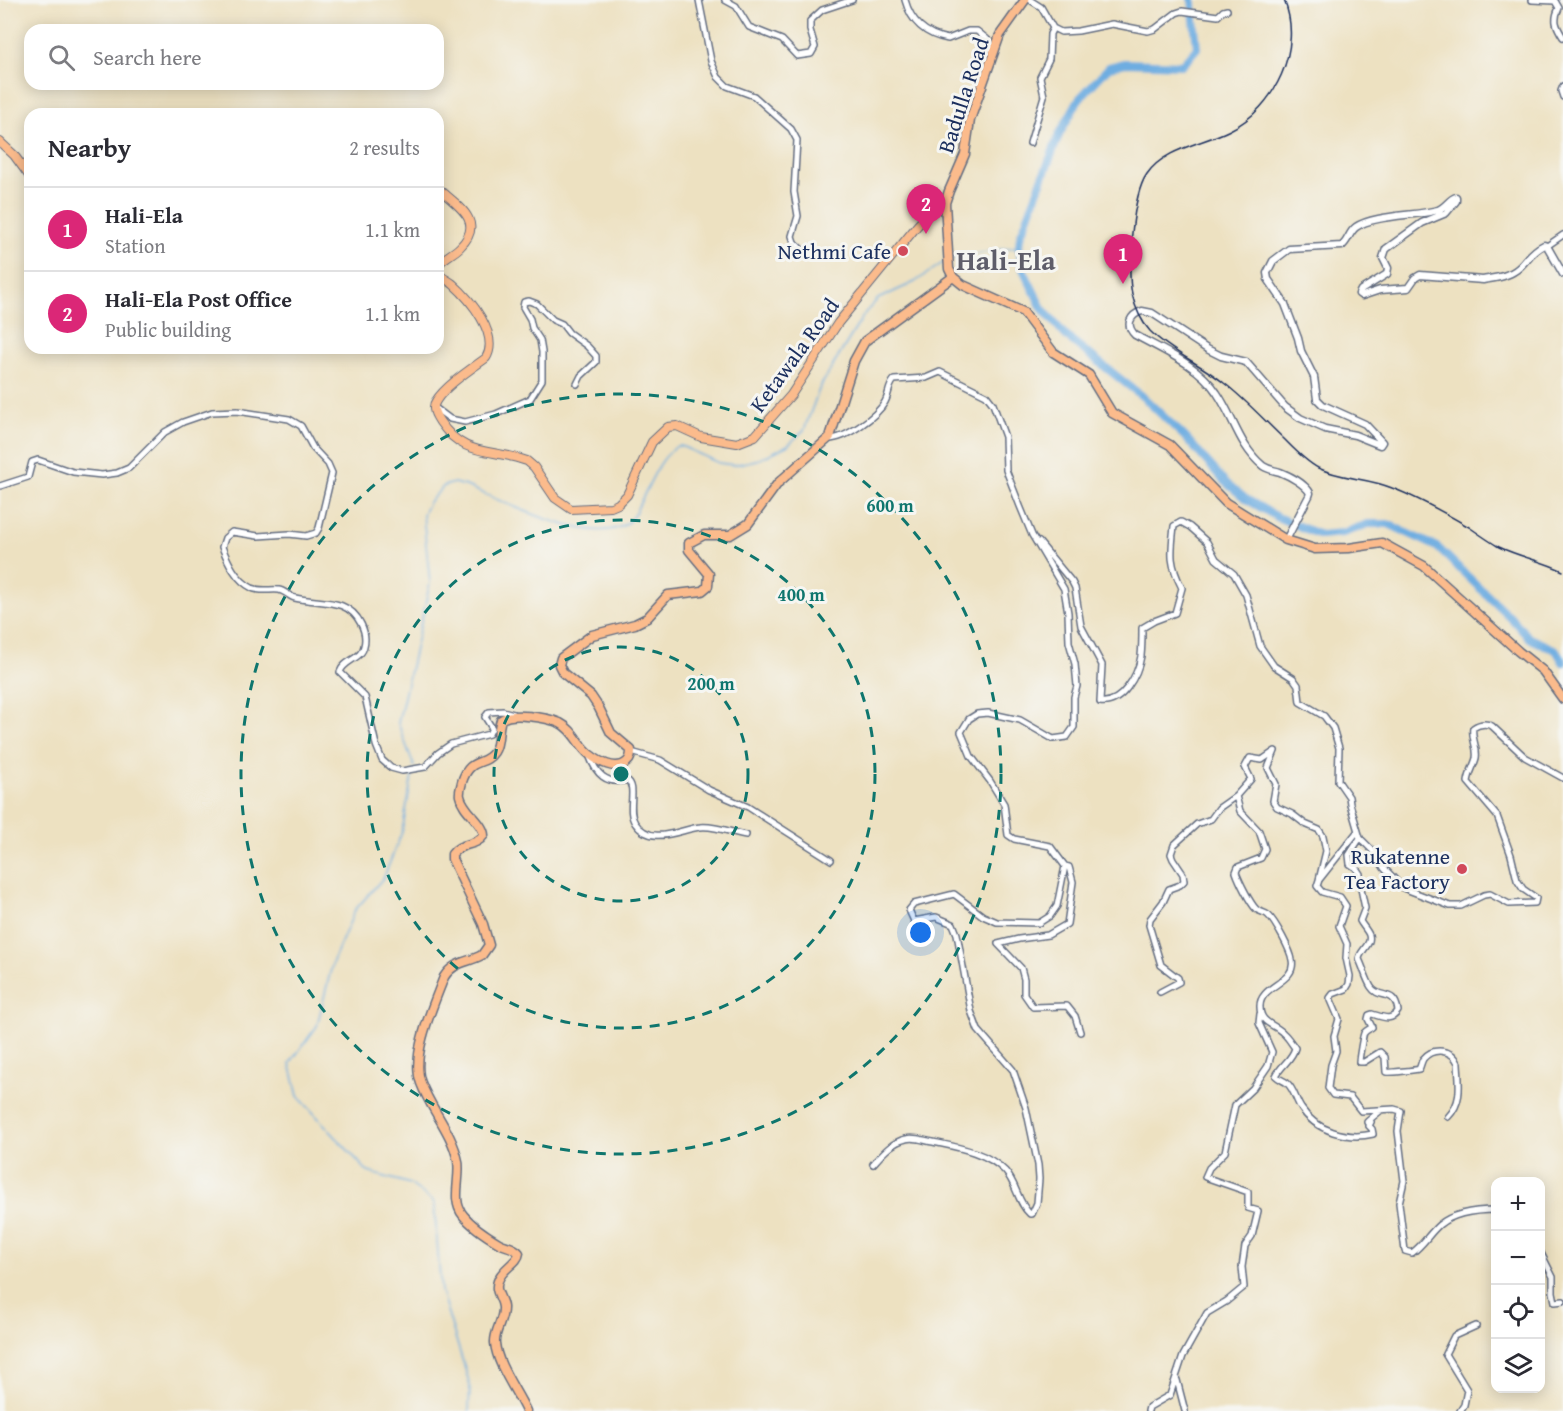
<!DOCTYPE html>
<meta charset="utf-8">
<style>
:root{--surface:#fff;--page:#f7f7f7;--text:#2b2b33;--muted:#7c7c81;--line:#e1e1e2;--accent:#db2777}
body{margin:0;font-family:"Gentium Book Plus",serif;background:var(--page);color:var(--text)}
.controls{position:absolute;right:18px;bottom:18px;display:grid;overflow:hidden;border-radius:12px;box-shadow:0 3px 15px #0003}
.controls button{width:54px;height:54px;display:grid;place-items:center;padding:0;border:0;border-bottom:2px solid var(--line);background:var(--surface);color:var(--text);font:30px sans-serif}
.you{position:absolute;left:921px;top:933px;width:21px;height:21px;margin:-15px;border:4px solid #fff;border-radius:50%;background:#1a73e8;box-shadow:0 0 0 9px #1a73e833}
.badge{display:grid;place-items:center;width:39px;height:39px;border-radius:50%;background:var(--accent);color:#fff;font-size:20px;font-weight:700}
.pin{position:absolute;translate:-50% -50px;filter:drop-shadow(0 2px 3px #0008)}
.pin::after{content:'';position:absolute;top:32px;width:21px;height:18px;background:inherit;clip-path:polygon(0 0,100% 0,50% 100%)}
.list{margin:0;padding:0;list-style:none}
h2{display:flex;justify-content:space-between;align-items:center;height:78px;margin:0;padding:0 24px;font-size:26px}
h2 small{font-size:20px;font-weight:400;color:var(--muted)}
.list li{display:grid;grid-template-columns:39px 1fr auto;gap:18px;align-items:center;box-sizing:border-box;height:84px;padding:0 24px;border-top:2px solid var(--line)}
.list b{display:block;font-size:22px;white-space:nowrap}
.list p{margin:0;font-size:20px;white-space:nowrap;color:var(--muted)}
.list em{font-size:20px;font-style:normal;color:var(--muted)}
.icon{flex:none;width:33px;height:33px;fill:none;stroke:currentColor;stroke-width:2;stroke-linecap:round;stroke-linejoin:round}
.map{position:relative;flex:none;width:1563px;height:1411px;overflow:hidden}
.search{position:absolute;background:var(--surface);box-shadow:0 3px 15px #0003;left:24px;top:24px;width:420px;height:66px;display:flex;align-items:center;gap:15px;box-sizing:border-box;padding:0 21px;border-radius:18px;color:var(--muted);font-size:22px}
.panel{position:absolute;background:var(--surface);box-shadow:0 3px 15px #0003;left:24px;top:108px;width:420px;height:246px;border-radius:18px}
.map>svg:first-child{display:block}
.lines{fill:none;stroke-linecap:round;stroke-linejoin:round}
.stream{stroke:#6eade1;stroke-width:1.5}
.river{stroke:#6eade1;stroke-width:8}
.minor-casing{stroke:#646d81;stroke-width:8}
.tertiary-casing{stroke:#646d81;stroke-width:9}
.primary-casing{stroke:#646d81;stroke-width:10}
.trunk-casing{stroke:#646d81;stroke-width:11}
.minor{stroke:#fff;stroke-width:5}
.tertiary{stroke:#fff;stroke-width:6}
.primary{stroke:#fbbb8c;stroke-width:8}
.trunk{stroke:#fbbb8c;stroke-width:8}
.rail{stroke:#1b2f5e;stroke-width:1.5}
.ring{fill:none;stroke:#0f766e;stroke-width:3;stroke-dasharray:10 8}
.poi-dot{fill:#d1495b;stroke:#f6f6f2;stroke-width:2}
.labels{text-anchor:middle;stroke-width:6;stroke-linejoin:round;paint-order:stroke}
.street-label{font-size:22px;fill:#1b2f5e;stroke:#f6f6f2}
.poi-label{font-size:22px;fill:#1b2f5e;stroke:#f6f6f2;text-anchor:end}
.district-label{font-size:28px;font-weight:bold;fill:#5e5d6a;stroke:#f6f6f2}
.centre{fill:#0f766e;stroke:#f6f6f2;stroke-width:3}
.ring-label{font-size:18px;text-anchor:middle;font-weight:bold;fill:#0f766e;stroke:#f6f6f2;stroke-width:6;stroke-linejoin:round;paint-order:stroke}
</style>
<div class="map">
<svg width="1563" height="1411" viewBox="0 0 1563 1411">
<rect width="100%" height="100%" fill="#f6f6f2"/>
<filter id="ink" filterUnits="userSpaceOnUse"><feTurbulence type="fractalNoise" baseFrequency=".0167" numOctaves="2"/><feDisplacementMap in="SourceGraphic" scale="12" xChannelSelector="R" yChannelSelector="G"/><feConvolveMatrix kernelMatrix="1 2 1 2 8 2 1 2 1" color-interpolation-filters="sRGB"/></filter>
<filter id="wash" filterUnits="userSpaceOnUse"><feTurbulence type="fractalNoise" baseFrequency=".008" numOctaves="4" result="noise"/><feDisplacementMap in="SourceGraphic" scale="24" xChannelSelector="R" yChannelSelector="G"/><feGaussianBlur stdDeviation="1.35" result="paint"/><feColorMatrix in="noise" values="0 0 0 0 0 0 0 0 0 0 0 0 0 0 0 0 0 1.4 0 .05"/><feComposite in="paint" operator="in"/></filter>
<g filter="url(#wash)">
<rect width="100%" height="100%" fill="#ede1c1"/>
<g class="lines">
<path class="stream" d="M 951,259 L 1019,246
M 414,766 L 398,723 L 430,583 L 423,514 L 429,502 L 444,486 L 454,483 L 466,486 C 499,499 608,557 633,516 C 646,495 656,460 677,446 L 681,446 L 719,463 L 734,465 L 760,459 L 788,445 L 804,430 L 820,387 L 865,313 L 878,299 L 915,282 L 944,262
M 413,771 L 402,832 L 384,877 L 355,910 L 333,961 L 317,1026 L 290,1063 L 298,1096 L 368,1172 L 410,1184 L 434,1202 L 441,1291 L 470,1385 L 469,1411"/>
<path class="river" d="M 1192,0 L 1197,48 L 1182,65 L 1125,63 L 1109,67 L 1079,99 L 1059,135 L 1020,237 L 1019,246 L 1023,269 L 1042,308 L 1066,336 L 1143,397 L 1185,437 L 1225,482 L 1246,499 L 1277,517 L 1320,535 L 1343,533 L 1368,524 L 1388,524 L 1437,547 L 1511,618 L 1529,638 L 1556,650 L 1563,662"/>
</g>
</g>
<g filter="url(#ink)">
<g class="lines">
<defs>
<path id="minor" d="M 699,0 L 711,61 L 718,77 L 727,86 L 754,96 L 791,129 L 797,140 L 794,192 L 798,216 L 792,236 L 794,242 L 801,249
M 725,0 L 736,6 L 749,27 L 782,40 L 797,56 L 811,54 L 815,47 L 810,30 L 810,21 L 822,10 L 852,0
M 905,0 C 911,22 926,35 948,39 L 968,31 L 977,31 L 988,40 L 993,53
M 1030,0 L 1041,7 L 1053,28 L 1061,32 L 1078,31 L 1112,24 L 1148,31 L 1155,29 L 1176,13 L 1182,11 L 1218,16 L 1223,11 L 1227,10
M 1532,0 L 1555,1 L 1559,8 C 1553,20 1556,26 1563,37
M 1563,86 L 1561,91 L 1563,97
M 1030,143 L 1044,96 L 1040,77 L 1049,59 L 1050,34 L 1053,28
M 1547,246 L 1563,235
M 434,407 L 450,419 L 465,422 L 496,414 L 530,399 L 542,380 L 542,352 L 540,340 L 532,328 L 530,319 L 523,307 L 524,302 L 529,301 L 537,304 L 553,320 L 562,324 L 569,333 L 587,346 L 596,356 L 596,362 L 581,376 L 577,384
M 829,439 C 846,439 877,416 885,402 C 889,395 888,387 894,380 L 926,378 L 940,372 L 986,395 L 993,404 L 1005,437 L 1006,470 L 1020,506 L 1032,535 L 1064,589 L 1068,613 L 1069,642 L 1075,664 L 1077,686 L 1074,697 L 1074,727 L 1067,737 L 1053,739 L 1020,720 L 988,713 L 977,714 L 969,719 L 961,732 L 971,756 L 990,781 L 1004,804 L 1008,835 L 1014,839 L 1050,846 L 1065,866 L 1057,906 L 1050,916 L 1039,923 L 997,922 L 983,916 L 954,894 L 914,904 L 909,910 L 914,921 L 936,917 L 953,924 L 957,934 L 971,1011 L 978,1030 L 1013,1070 L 1026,1108 L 1038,1165 L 1039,1179 L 1037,1203 L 1032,1214 L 1030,1214 C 1017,1202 1017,1184 1005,1171 C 987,1152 957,1147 933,1142 C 925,1141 914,1136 906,1139 C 892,1142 883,1153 873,1164
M 0,486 L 28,477 L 32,462 L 38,460 L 73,472 L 102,475 L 117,473 L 129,468 L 165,432 L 183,422 L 212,412 L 237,411 L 289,419 L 301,426 L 313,448 L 328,464 L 332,473 L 319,528 L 316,533 L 306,536 L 289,534 L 258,536 L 232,532 L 225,538 L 222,547 C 228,562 236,580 252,588 C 261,592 270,589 279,590 C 285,591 290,597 295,598 C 320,604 348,597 361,624 C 364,630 366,639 364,646 C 362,659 344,660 340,672 L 365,697 L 376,745 L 382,760 L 391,768 L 402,771 L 425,767 L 438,753 L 451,744 L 489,734 L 492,728 L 485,717 L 489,712 L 503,711 L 514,714
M 1039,542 L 1072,582 L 1075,588 L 1081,626 L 1102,665 L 1100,702 C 1122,705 1138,675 1141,656 C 1142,647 1142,637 1142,628 L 1154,621 L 1175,613 L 1182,588 C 1169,563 1171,553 1174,526 L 1181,522 L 1190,527 L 1207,542 L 1216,559 L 1234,574 L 1246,595 L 1260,646 L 1274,666 L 1293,678 L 1298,685 L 1300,702 L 1324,716 L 1333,728 L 1339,748 L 1338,781 L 1349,797 L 1350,804 L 1360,838 L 1375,853 L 1384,868 L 1403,888 L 1450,906 L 1461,906 L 1484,895 L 1490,894 L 1509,904 L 1535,903 L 1536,898 L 1523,889 L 1517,880 L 1511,855 L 1497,816 L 1468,782 C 1469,773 1474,766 1476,758 C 1478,747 1471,739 1473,728 C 1479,724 1486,723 1492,726 L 1525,757 L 1563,778
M 631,752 L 660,760 L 709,790 L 748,807 L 831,860
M 589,755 C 596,774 606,785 627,780 C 638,787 626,810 635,823 C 651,847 680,829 700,827 C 714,825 733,833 746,835
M 1357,832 L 1319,880 L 1317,886 L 1322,892 L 1340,897 L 1346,906 L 1339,926 L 1347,944 L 1346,958 L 1350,976 L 1349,984 L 1346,989 L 1333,994 L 1330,998 L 1339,1019 L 1334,1036 L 1336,1051 L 1331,1065 L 1328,1088 L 1333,1095 L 1350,1097 L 1361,1111 L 1394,1109 L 1401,1111 L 1398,1131 L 1404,1181 L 1399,1203 L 1405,1251 L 1412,1253 C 1423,1245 1429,1234 1439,1225 C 1454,1212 1477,1210 1496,1210
M 1360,838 L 1349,855 L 1350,864 L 1356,868 L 1360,874 L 1360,884 L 1365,908 L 1360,921 C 1362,925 1367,930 1369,935 C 1372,945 1360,950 1359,959 C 1363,967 1366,979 1371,987 C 1379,1000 1395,988 1398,1011 C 1391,1022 1383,1017 1372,1014 L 1369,1015 L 1368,1019 L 1372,1027 C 1370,1029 1366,1030 1364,1033 C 1363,1034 1359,1059 1359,1062 L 1364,1062 L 1380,1052 L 1385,1057 L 1386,1072 C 1388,1073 1416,1070 1419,1069 C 1421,1066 1421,1062 1423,1059 C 1433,1047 1452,1049 1458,1063 C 1459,1083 1463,1102 1448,1117
M 1065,866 L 1069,867 L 1073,882 L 1067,924 L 1048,935 L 1019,939 L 998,944 L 1021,968 L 1024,979 L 1024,994 L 1033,1007 L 1067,1006 L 1075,1016 L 1080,1032
M 1319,880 L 1326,851 L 1323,836 L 1319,830 L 1305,824 L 1292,814 L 1277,807 L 1273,801 L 1276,784 L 1268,768 L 1275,751 L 1262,760 L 1250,758 L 1245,767 L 1251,779 L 1236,796 L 1240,811 L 1259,831 L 1265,849 L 1261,858 L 1238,867 L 1236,872 C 1239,881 1250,903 1256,909 C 1259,912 1265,912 1268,915 C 1275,921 1291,951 1292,960 C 1297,983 1259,985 1260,1007 C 1260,1024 1275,1024 1283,1033 C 1288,1037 1291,1043 1295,1048 C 1292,1060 1281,1065 1276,1076 C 1280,1080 1283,1080 1287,1083 C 1294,1089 1296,1101 1301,1108 C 1316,1131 1347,1140 1373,1134 L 1372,1129 L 1369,1126 L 1371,1122 L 1367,1122 L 1368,1121 L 1380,1111
M 1160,992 L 1179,982 L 1178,978 L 1161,965 L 1149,925 L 1150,919 L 1163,902 L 1169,889 L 1180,885 L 1184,881 L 1183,874 L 1173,859 L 1171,854 L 1174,845 L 1197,824 L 1211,819 L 1219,808 L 1236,796
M 1540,1251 L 1553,1277 L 1553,1292 L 1555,1302 L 1563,1301
M 1177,1380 L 1185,1411
M 1148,1411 L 1149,1407 L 1170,1395 L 1183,1356 L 1207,1313 L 1227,1301 L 1244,1287 L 1242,1267 L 1245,1246 L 1252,1236 L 1258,1211 L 1248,1208 L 1248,1192 L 1205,1177 L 1209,1168 L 1225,1152 L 1235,1105 L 1253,1088 L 1268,1066 L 1272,1052 L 1259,1023 L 1260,1014
M 1460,1411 L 1464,1405 L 1467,1390 L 1445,1354 L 1454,1336 L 1476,1326"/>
<path id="tertiary" d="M 1286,540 L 1309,496 L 1310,493 C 1305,484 1290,476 1280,472 C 1274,470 1269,470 1263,466 C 1239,446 1234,418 1217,393 C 1199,365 1162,350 1135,335 C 1125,325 1130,315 1142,311 L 1152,313 L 1207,349 L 1221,356 L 1246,362 L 1285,407 L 1300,418 L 1325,429 L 1355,435 L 1380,445 L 1382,442 L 1365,424 L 1323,405 L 1317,399 L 1314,377 L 1301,351 L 1298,338 L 1285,304 L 1268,279 L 1267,273 L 1273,261 L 1289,249 L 1342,246 C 1349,240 1349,232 1356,227 C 1373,215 1417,216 1438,210 C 1446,207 1449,199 1456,197 L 1456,201 L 1446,213 L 1422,223 L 1386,249 L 1383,258 L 1388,268 L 1387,274 L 1361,290 L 1359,294 L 1362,296 L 1380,290 L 1408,288 L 1415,278 L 1420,275 L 1483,280 C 1494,278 1507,277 1516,270 C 1527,262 1529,252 1544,245 L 1547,246 L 1563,274"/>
<path id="primary" d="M 0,142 L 14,155 L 30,177
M 438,188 C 455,204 487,221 460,247 C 453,254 444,257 438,265
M 438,273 C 442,278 448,280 453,284 C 470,299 500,335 486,358 C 471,369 445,386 436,401 C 431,408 436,416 440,422 C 464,458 492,448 527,461 L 534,467 L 555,498 L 571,509 L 611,507 L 618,504 L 627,495 L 652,442 L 668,427 L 677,426 L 701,437 L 737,443 L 755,436 L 791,395 L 838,323 L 917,226 L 929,213 L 945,203"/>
<path id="trunk" d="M 1025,0 L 1000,35 L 970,120 L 965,154 L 949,191 L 945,203 L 949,269 L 953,277 L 963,285 L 1023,312 L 1053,352 L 1089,375 L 1112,413 L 1170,445 L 1226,503 L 1286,540 L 1315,549 L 1349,548 L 1382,543 L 1424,566 L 1518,651 L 1543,671 L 1563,699
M 526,1411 C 517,1391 497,1365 495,1343 C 494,1331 504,1320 503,1307 C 502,1297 494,1292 498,1281 C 502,1268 518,1263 519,1253 C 513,1246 506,1247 499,1243 C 487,1236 471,1225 463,1215 C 451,1200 461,1179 458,1161 C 452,1132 431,1110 421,1083 C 410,1055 434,1004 444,977 C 454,961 467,963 482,955 L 489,945 L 483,924 L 452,859 L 452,854 C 460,842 476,847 484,835 C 483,822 463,811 460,796 C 459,792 461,787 462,782 C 470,756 484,767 494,752 C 500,743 497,730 501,720 C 511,711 548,718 560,723 C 574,730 578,745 589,754 C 598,761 616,772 627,762 C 631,759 631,755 631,750 L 611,733 L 599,708 L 591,696 L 563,673 L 559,665 L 561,658 L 592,635 L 635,624 L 647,618 L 668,595 L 702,591 L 708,586 L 709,574 L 689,550 L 689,543 L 704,535 L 730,535 L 748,524 L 778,483 L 830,437 L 854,361 L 865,341 L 953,277"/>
</defs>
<use href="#minor" class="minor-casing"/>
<use href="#tertiary" class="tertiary-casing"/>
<use href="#primary" class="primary-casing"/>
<use href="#trunk" class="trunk-casing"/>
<use href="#minor" class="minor"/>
<use href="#tertiary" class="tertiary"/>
<use href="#primary" class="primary"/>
<use href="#trunk" class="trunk"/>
<path class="rail" d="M 1284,0 C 1304,48 1275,108 1230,130 C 1203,144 1165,148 1147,174 C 1132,195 1127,270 1132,294 C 1135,307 1141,321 1150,331 C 1171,352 1201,364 1224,383 C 1245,399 1264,420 1284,439 C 1294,449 1305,461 1318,468 C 1341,479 1369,478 1392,488 C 1419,498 1445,513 1469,527 C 1479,534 1489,541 1499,547 C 1520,557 1543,561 1563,571"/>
</g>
</g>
<g class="ring">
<circle cx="621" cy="774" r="127"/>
<circle cx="621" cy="774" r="254"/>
<circle cx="621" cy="774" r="380"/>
</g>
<g class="poi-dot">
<circle cx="903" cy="251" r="6"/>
<circle cx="1462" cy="869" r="6"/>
</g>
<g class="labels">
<g class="street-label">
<text transform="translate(963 95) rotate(-72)" y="8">Badulla Road</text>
<text transform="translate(794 355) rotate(-54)" y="8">Ketawala Road</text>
</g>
<g class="poi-label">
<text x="891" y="259">Nethmi Cafe</text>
<text x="1450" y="864">Rukatenne<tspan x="1450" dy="25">Tea Factory</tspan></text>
</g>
<g class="district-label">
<text x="1006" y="270">Hali-Ela</text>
</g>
</g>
<circle cx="621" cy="774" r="9" class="centre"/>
<g class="ring-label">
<text x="890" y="512">600 m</text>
<text x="801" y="601">400 m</text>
<text x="711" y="690">200 m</text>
</g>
</svg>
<div class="controls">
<button>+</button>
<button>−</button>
<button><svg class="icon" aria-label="locate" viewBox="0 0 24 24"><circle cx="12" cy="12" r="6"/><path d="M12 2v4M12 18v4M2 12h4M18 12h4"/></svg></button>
<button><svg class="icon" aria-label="layers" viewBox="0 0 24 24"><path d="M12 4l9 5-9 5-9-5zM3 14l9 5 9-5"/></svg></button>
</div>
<div class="you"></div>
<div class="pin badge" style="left:1123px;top:284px">1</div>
<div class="pin badge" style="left:926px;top:234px">2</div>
<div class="search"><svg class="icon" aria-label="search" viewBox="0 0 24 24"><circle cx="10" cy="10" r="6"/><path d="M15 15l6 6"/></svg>Search here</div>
<section class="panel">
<h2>Nearby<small>2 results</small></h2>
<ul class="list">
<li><span class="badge">1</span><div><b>Hali-Ela</b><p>Station</p></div><em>1.1 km</em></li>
<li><span class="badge">2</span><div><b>Hali-Ela Post Office</b><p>Public building</p></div><em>1.1 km</em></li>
</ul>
</section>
</div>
